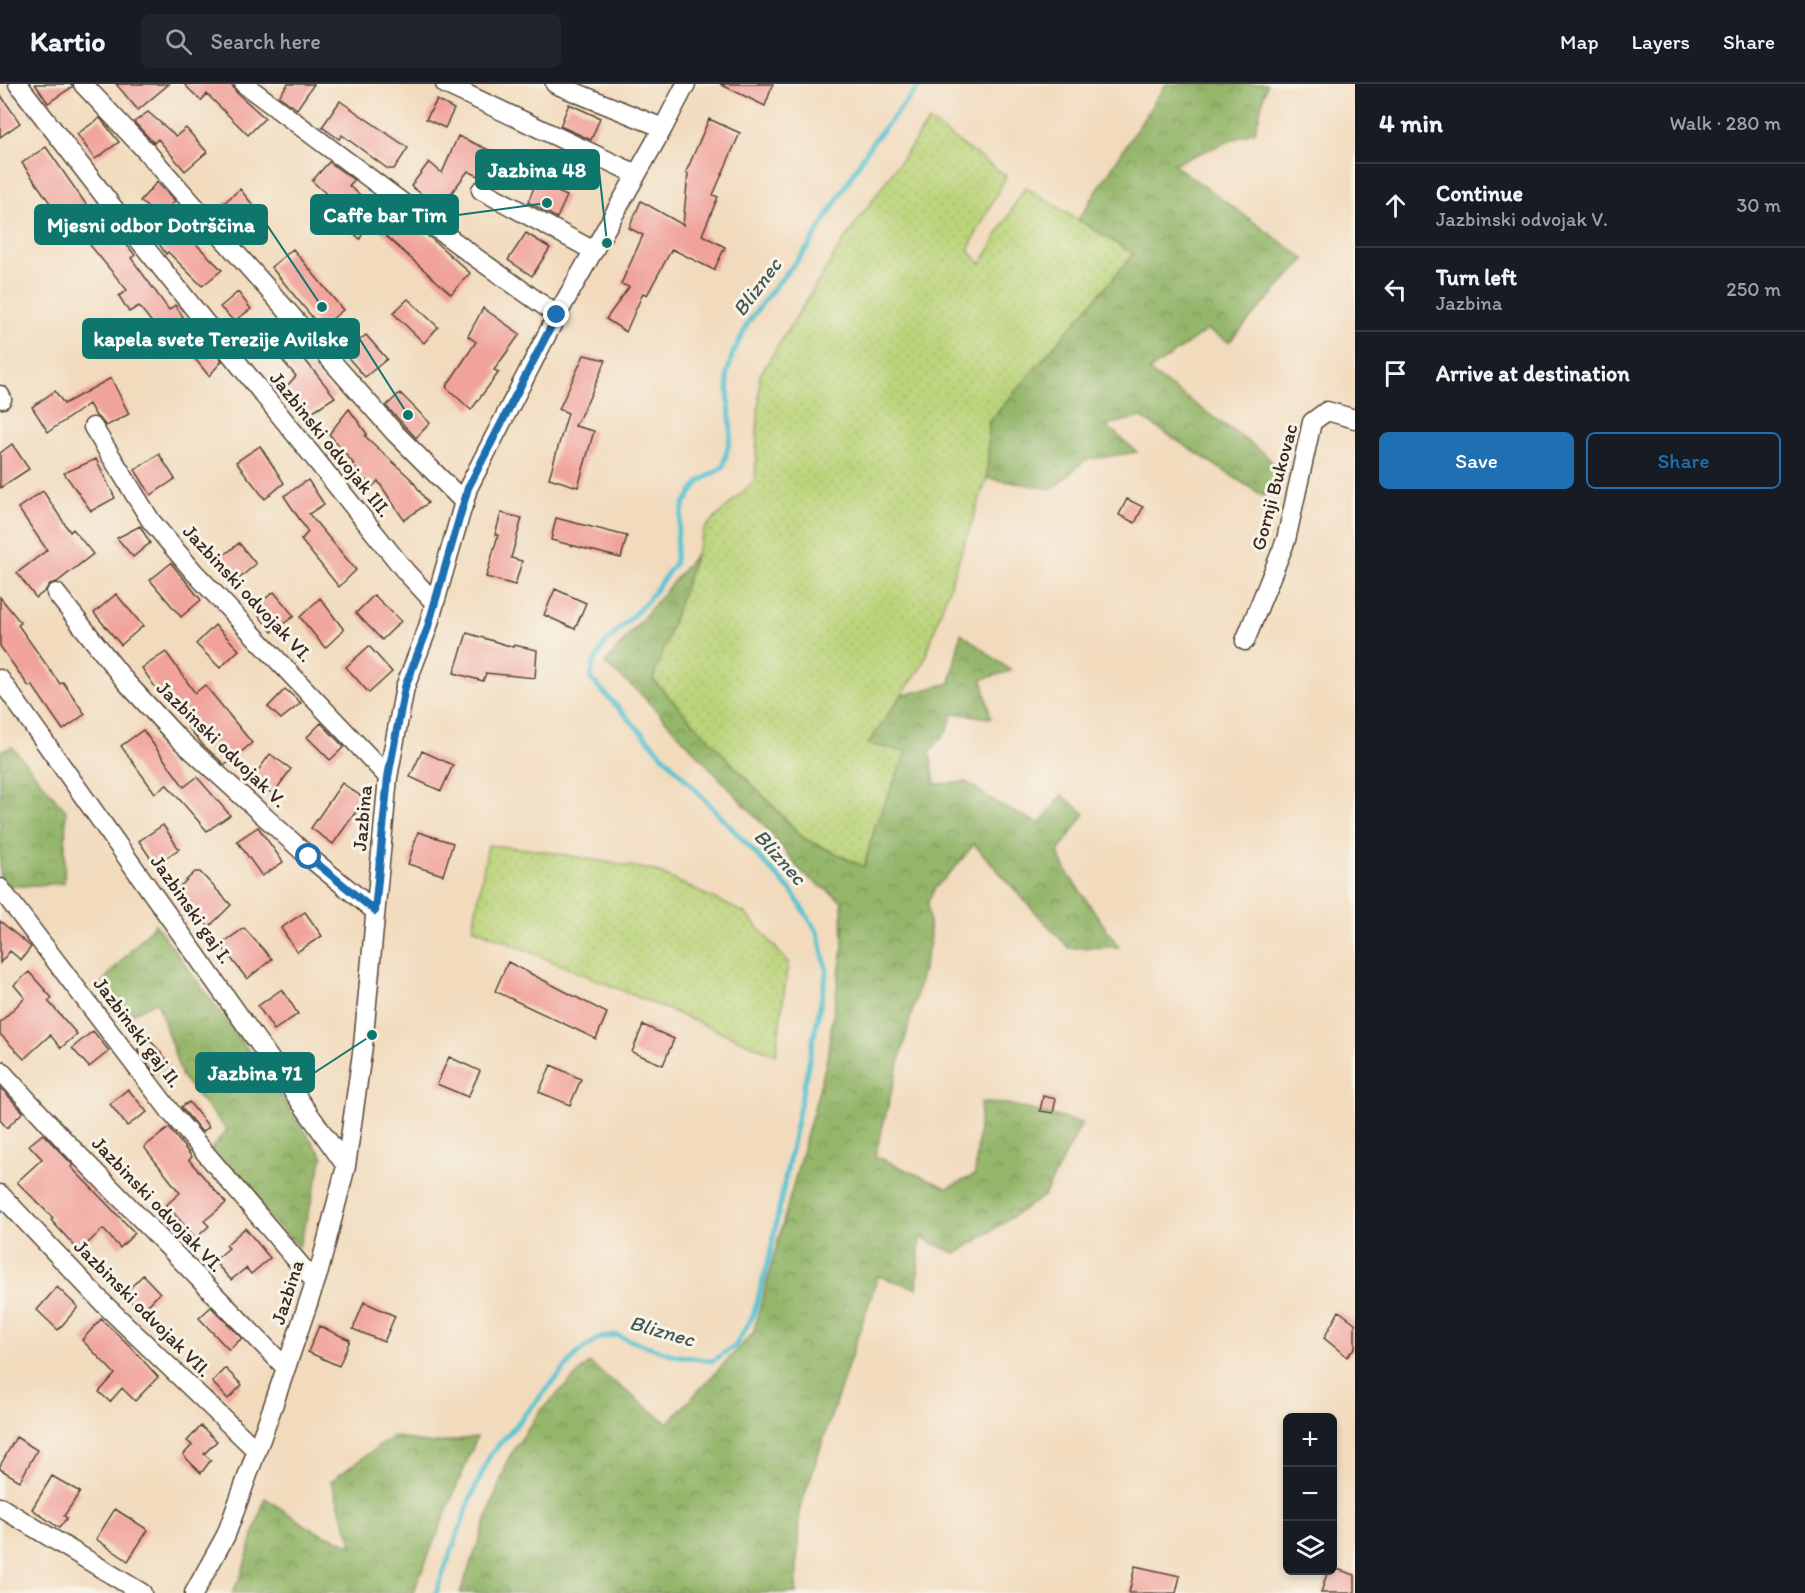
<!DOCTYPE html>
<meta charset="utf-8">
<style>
:root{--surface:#171b24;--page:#20242c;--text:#f1f3f6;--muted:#9ea1a6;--line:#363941;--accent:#1f6fb2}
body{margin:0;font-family:Itim,sans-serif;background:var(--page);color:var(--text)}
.controls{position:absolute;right:18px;bottom:18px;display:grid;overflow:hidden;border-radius:9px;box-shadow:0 3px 9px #0003}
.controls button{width:54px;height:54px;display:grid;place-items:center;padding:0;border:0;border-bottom:2px solid var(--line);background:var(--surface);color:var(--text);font:30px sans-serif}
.stop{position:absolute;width:18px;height:18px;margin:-14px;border:4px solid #1f6fb2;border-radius:50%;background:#fff}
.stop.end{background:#1f6fb2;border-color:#fff;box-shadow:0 2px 6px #0008}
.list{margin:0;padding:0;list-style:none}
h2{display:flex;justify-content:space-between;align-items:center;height:78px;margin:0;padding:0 24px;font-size:26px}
h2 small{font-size:20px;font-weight:400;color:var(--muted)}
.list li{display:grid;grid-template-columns:39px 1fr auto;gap:18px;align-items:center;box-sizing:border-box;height:84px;padding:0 24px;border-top:2px solid var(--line)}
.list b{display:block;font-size:22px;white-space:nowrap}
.list p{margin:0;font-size:20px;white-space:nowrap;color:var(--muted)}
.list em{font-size:20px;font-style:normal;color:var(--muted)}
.actions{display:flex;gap:12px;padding:18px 24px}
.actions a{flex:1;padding:14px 0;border:2px solid var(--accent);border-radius:9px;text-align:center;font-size:21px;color:var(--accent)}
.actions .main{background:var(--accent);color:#fff}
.icon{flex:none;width:33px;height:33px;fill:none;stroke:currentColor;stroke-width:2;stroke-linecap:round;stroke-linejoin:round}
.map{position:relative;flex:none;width:1355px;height:1509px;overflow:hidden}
header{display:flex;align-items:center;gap:36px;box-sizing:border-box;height:84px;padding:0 30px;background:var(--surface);border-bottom:2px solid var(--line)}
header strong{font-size:28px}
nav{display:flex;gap:33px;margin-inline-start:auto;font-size:21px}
.search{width:420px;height:54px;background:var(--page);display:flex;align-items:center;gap:15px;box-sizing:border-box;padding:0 21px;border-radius:9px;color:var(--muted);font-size:22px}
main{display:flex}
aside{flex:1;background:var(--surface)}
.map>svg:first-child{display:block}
.green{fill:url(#green-dots);stroke:#7b7f4c;stroke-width:1.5}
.forest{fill:url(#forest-crowns);stroke:#687044;stroke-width:1.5}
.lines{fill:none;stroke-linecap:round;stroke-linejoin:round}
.stream{stroke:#56c2d1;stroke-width:5}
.building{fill:#f1a39b}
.minor-casing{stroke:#564536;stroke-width:21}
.minor{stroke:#fff;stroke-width:18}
.route{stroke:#1f6fb2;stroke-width:8}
.labels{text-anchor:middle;stroke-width:6;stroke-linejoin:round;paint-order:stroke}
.street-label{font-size:20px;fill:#3b2a1e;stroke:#f7f3e8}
.water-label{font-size:21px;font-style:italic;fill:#435854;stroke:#f7f3e8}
.leader{fill:none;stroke:#0f766e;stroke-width:2}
.callout-dot{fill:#0f766e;stroke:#f7f3e8;stroke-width:2}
.callout{fill:#0f766e;stroke:#0f766e;stroke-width:2}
.callout-label{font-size:21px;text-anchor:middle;font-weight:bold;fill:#fff}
</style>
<header>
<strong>Kartio</strong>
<div class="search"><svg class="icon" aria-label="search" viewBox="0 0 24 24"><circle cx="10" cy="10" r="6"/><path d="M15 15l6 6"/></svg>Search here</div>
<nav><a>Map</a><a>Layers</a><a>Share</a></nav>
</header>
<main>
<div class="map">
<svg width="1355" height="1509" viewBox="0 0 1355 1509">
<defs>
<pattern id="green-dots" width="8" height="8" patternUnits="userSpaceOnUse" patternTransform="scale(1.5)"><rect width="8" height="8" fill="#bbd47a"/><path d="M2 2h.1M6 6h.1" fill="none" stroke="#a2b669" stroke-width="1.8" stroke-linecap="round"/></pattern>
<pattern id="forest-crowns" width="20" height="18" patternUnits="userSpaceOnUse" patternTransform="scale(1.5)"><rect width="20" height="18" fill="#94b66a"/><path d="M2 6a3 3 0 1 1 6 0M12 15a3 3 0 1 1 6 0" fill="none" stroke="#7a9457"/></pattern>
</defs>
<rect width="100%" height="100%" fill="#f7f3e8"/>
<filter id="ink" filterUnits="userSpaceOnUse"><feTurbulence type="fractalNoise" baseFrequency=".0167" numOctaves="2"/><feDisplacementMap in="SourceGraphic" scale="12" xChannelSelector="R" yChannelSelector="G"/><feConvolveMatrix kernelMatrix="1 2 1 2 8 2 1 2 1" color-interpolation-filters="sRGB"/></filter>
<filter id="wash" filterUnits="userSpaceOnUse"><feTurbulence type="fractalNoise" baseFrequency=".008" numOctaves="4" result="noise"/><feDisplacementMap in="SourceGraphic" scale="24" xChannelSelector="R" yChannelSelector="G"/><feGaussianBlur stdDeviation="1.35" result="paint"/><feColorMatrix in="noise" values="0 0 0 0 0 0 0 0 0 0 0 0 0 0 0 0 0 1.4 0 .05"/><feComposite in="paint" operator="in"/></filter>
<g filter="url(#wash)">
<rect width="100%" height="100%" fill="#f2dbbd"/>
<path class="green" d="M 929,37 L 1006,92 L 968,166 L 981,180 L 1025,103 L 1134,170 L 989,338 L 987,394 L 922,582 L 869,659 L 907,668 L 876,739 L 864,783 L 804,754 L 652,596 L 705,444 L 755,396 L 760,291 L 842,159 Z
M 488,761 L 536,766 L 653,786 L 745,829 L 788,878 L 776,971 L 473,844 Z"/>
<path class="forest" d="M 1166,0 L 1267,0 L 1255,47 L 1173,80 L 1305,175 L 1229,258 L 1207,246 L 1149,287 L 1261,367 L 1285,391 L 1263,412 L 1141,333 L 1106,341 L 1137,368 L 1085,376 L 1052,405 L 987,394 L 989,338 L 1134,170 L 1078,136 Z
M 696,470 L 653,596 L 803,754 L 864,783 L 876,739 L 907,668 L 868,660 L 901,612 L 950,599 L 961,549 L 1011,587 L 982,595 L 991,634 L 953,629 L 947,646 L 930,668 L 935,700 L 966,698 L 1005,724 L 1040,740 L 1062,711 L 1085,730 L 1058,768 L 1068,790 L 1119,863 L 1069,864 L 1025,817 L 974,760 L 953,786 L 935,804 L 928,818 L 930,858 L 875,1072 L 947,1104 L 975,1091 L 981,1019 L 1008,1020 L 1082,1039 L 1044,1112 L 956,1170 L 920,1153 L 917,1204 L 878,1192 L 799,1428 L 796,1509 L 460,1509 L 509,1373 L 541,1326 L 589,1279 L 668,1339 L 753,1249 L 826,980 L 843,863 L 842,817 L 802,789 L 768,746 L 640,609 L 605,580 Z
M 12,663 L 66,727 L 64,799 L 7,803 L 0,793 L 0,667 Z
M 155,840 L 240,955 L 323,1073 L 299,1163 L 207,1070 L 227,1046 L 182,993 L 157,917 L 130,931 L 97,904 Z
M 393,1352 L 431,1360 L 477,1353 L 413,1509 L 232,1509 L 241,1492 L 265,1414 L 313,1446 L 353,1462 L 331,1397 Z"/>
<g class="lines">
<path class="stream" d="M 436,1509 L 470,1416 L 490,1371 L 577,1270 L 599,1254 L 615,1251 L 673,1271 L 712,1277 L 735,1262 L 753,1232 L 769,1175 L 827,887 L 818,849 L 792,808 L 591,595 L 593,580 L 604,561 L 648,516 L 675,479 L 678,447 L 684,420 L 700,397 L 723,383 L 731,350 L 727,290 L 733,269 L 749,237 L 773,205 L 809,162 L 871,60 L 921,0"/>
</g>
<g id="blocks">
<path class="building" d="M 35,0 L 72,0 L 72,3 L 48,19 Z
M 116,0 L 169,0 L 138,26 Z
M 184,0 L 231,0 L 237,9 L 265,34 L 248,51 L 207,10 L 201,17 Z
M 288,0 L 314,0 L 297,25 L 279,12 Z
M 720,0 L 773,0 L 765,22 Z
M 0,10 L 20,39 L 0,53 Z
M 437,16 L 454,25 L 445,44 L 426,35 Z
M 340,17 L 408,64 L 394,85 L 388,85 L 342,51 L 339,55 L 322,43 Z
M 569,20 L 600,34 L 591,56 L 560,42 Z
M 148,28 L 176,52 L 186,44 L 207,68 L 185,87 L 158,55 L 154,59 L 134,38 Z
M 100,34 L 119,58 L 95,75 L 77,50 Z
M 709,35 L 740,49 L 713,111 L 718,113 L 702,151 L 725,163 L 714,186 L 672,165 L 647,211 L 643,209 L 626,248 L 606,235 L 629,203 L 621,200 L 643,151 L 629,144 L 641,117 L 683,141 L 688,90 L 686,88 Z
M 458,52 L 489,66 L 478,92 L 468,87 L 440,124 L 411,102 L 429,78 L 442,89 Z
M 46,63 L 88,123 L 64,139 L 22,79 Z
M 329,78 L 354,96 L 349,102 L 370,119 L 364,129 L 370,133 L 360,155 L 336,132 L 342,124 L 312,97 Z
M 157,98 L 175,117 L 169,123 L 193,157 L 222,186 L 202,202 L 168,168 L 166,170 L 149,145 L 163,136 L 140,117 Z
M 536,99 L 567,112 L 557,134 L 528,118 Z
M 240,105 L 260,130 L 238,148 L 218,124 Z
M 395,127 L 433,156 L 470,189 L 451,210 L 379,146 Z
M 114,145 L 135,171 L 131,174 L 169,226 L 175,221 L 202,261 L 206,257 L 222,277 L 209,292 L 180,256 L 172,264 L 139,222 L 129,228 L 119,212 L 127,206 L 90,161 Z
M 526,149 L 550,164 L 532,192 L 508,176 Z
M 293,165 L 343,226 L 321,244 L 271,183 Z
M 238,208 L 251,225 L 234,237 L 220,223 Z
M 408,215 L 438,243 L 424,259 L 393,229 Z
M 483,224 L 520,250 L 494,286 L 499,288 L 471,326 L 446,303 L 476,258 L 468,252 Z
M 281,240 L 302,262 L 297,266 L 335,313 L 310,329 L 285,304 L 296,292 L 264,255 Z
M 366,251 L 387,275 L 365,293 L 344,269 Z
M 584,271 L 606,276 L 587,319 L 575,342 L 594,347 L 578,403 L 549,394 L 568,329 L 559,325 Z
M 111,294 L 129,330 L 106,342 L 102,337 L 96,332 L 89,320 L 48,348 L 32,323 L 55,307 L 64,320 Z
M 400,309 L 430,339 L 416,354 L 386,322 Z
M 349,325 L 367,350 L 365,352 L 412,396 L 428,419 L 404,436 L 378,397 L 372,403 L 352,381 L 354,380 L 329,350 Z
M 12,360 L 29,385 L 0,404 L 0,369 Z
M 260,362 L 284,399 L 265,415 L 236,378 Z
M 159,370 L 175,395 L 151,411 L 135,386 Z
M 96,375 L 115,414 L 91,427 L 64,389 Z
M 308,396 L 324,420 L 309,430 L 356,486 L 339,503 L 301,456 L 308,448 L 284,412 Z
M 43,407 L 70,448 L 73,445 L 93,470 L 57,498 L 50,500 L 45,507 L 36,514 L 17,489 L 47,466 L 18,424 Z
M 1127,415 L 1143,423 L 1135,439 L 1119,431 Z
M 501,429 L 522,434 L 511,474 L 522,477 L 515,501 L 486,493 L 498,451 L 495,451 Z
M 556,434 L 627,452 L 621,474 L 551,456 Z
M 140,442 L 150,459 L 133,473 L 117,454 Z
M 239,459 L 256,480 L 235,498 L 217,477 Z
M 171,479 L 201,516 L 181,533 L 150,496 Z
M 555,505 L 586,519 L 575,545 L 544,531 Z
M 274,508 L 294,532 L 272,548 L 253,524 Z
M 116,510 L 143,542 L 121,561 L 94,529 Z
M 374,511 L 401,537 L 382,556 L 356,529 Z
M 0,513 L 21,539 L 18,541 L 60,600 L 63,598 L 85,630 L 63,646 L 32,601 L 29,603 L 0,562 Z
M 320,514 L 344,546 L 325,564 L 300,533 Z
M 215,541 L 239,566 L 220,584 L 196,560 Z
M 467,549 L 513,563 L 514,561 L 537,566 L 535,594 L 486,589 L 483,597 L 454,589 Z
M 369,562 L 392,588 L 369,609 L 346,583 Z
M 166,568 L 195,609 L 205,601 L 252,659 L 225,681 L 203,661 L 155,603 L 142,584 Z
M 285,605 L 301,619 L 281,635 L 268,623 Z
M 321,639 L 344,663 L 330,676 L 307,653 Z
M 143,646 L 184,703 L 197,693 L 230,731 L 207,747 L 167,701 L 155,709 L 121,662 Z
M 422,667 L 453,681 L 441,707 L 410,693 Z
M 270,670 L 291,685 L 273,710 L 252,695 Z
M 342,699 L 365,715 L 333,760 L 311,744 Z
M 163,741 L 179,765 L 155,781 L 139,757 Z
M 258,743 L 283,778 L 262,792 L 237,757 Z
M 418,748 L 453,759 L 443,791 L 408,780 Z
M 195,788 L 200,788 L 231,821 L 209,843 L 175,807 Z
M 305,828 L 322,852 L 297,868 L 281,844 Z
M 0,837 L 31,863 L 21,876 L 10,867 L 0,879 Z
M 244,844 L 272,875 L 247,895 L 223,864 L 223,859 Z
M 508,878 L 607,929 L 596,955 L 495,907 Z
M 29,888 L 52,914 L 48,917 L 77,950 L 61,964 L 50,951 L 24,975 L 0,950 L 0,938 L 25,914 L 14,901 Z
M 282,905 L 298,930 L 274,946 L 258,922 Z
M 643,941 L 674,955 L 663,981 L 632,968 Z
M 93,947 L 109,967 L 89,983 L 72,964 Z
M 150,956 L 170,980 L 156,991 L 137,966 Z
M 449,973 L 480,987 L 468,1013 L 437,1000 Z
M 551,981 L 581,995 L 570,1021 L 539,1008 Z
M 0,1003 L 23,1028 L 7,1044 L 0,1036 Z
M 128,1005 L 147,1028 L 127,1042 L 110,1020 Z
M 1043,1012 L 1056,1015 L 1053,1029 L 1040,1027 Z
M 189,1018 L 209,1043 L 202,1048 L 181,1023 Z
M 169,1044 L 192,1073 L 189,1076 L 226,1119 L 204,1137 L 209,1142 L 196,1154 L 166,1121 L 180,1109 L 144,1063 Z
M 43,1050 L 73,1081 L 71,1083 L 135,1149 L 120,1164 L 103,1145 L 79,1167 L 51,1136 L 53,1134 L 17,1098 L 42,1075 L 29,1061 Z
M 245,1144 L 270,1174 L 251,1190 L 246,1184 L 231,1196 L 214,1177 L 229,1164 L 226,1161 Z
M 143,1191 L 160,1209 L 141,1228 L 124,1210 Z
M 57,1203 L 78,1223 L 58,1246 L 37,1226 Z
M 364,1218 L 395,1232 L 384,1258 L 353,1245 Z
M 211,1223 L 242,1254 L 229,1266 L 199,1234 Z
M 1339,1227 L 1355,1239 L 1355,1263 L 1347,1273 L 1324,1254 Z
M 101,1235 L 130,1262 L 158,1293 L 135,1317 L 122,1304 L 110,1318 L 99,1308 L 115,1290 L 82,1256 Z
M 319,1242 L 350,1256 L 339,1282 L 308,1268 Z
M 225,1284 L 242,1301 L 228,1315 L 212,1298 Z
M 201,1342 L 217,1357 L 204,1370 L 211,1376 L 201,1389 L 183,1371 L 192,1361 L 187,1357 Z
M 16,1353 L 37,1366 L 20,1397 L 0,1385 L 0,1382 Z
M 52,1392 L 80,1408 L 64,1432 L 67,1434 L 59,1444 L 32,1425 Z
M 115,1425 L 148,1446 L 128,1477 L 96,1455 Z
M 1135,1482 L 1180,1492 L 1176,1509 L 1129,1509 Z
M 1328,1486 L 1340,1486 L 1355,1491 L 1355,1509 L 1321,1509 Z"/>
</g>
</g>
<g filter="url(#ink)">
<use href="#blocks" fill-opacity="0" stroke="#564536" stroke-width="1.5"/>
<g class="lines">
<defs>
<path id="minor" d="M 18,0 L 122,135 L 406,488 L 435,519
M 83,0 L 145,66 L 395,349 L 465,419
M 244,0 L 475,173 L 557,231
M 445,0 L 636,90
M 555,0 L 663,44
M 481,106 L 594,167
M 0,311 L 2,315
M 93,343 L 151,437 L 194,488 L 388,693
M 56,509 L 126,598 L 177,653 L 309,773 L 375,827
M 1245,557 L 1286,456 L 1312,338 L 1327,327 L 1355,335
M 0,595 L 346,1082
M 0,804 L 173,1031 L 315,1198
M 0,986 L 65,1057 L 286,1284
M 0,1110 L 105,1221 L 257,1367
M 0,1423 L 142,1509
M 194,1509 L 226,1451 L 273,1322 L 319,1187 L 346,1082 L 363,962 L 388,693 L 405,603 L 427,546 L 468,404 L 557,231 L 663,44 L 686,0"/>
</defs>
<use href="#minor" class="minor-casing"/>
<use href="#minor" class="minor"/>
</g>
</g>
<g class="lines" filter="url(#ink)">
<path class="route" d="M 309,773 L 375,827 L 388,693 L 405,603 L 427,546 L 468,404 L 557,231"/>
</g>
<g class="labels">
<g class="street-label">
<text transform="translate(331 360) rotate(51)" y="7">Jazbinski odvojak III.</text>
<text transform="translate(1274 403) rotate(-75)" y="7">Gornji Bukovac</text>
<text transform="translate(248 509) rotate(47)" y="7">Jazbinski odvojak VI.</text>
<text transform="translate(222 660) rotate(44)" y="7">Jazbinski odvojak V.</text>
<text transform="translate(362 734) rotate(-85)" y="7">Jazbina</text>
<text transform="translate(192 825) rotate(55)" y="7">Jazbinski gaj I.</text>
<text transform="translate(138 948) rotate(53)" y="7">Jazbinski gaj II.</text>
<text transform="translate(158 1120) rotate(46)" y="7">Jazbinski odvojak VI.</text>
<text transform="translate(287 1208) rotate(-72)" y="7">Jazbina</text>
<text transform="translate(143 1224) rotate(45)" y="7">Jazbinski odvojak VII.</text>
</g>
<g class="water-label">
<text transform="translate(757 203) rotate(-53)" y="7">Bliznec</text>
<text transform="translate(780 773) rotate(48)" y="7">Bliznec</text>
<text transform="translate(662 1247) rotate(16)" y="7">Bliznec</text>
</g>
</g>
<path class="leader" d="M607 159L599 86M547 119L458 131M322 223L267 141M408 331L359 254M372 951L314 989"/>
<g class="callout-dot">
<circle cx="607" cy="159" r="6"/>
<circle cx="547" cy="119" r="6"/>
<circle cx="322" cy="223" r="6"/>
<circle cx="408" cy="331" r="6"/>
<circle cx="372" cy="951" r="6"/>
</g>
<g class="callout">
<rect x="476" y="66" width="123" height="39" rx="6"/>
<rect x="311" y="111" width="147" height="39" rx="6"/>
<rect x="35" y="121" width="232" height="39" rx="6"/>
<rect x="83" y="235" width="276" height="39" rx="6"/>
<rect x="196" y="969" width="118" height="39" rx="6"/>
</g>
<g class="callout-label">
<text x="537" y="93">Jazbina 48</text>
<text x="385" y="138">Caffe bar Tim</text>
<text x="151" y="148">Mjesni odbor Dotrščina</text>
<text x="221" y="262">kapela svete Terezije Avilske</text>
<text x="255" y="996">Jazbina 71</text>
</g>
</svg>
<div class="controls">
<button>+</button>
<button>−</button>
<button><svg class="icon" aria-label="layers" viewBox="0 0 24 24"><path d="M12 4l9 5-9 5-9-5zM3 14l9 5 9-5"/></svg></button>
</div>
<div class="stop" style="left:309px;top:773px"></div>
<div class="stop end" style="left:557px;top:231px"></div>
</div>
<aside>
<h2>4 min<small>Walk · 280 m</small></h2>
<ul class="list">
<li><svg class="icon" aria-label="ahead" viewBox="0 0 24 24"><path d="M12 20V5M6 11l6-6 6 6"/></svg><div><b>Continue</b><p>Jazbinski odvojak V.</p></div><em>30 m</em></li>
<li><svg class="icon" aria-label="left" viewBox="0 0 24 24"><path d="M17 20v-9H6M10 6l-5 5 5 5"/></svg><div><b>Turn left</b><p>Jazbina</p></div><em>250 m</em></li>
<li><svg class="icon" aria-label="arrive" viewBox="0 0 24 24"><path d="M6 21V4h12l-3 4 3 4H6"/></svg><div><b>Arrive at destination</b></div></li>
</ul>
<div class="actions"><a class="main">Save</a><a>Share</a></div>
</aside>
</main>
